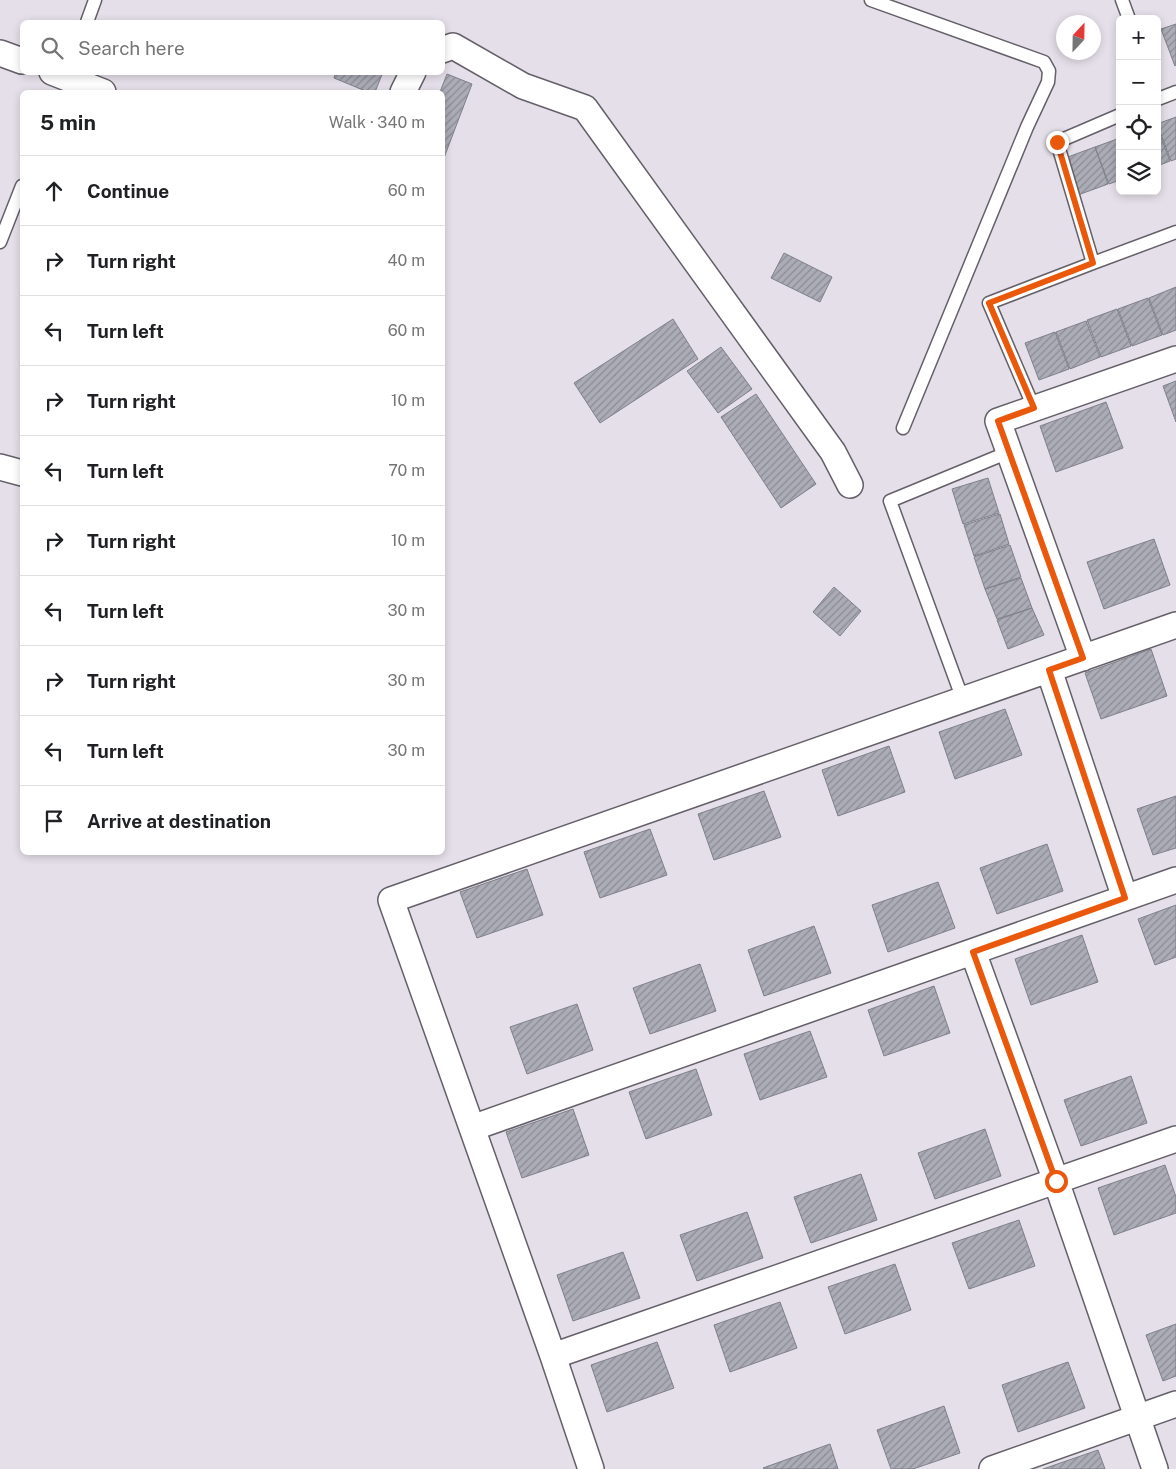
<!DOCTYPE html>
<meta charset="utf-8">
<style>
:root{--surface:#fff;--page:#f2f2f2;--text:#202124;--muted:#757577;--line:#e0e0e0}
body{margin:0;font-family:"Public Sans",sans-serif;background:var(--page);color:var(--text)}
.controls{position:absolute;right:15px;top:15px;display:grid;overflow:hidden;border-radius:8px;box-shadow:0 2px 8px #0003}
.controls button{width:45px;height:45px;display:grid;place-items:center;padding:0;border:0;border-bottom:1px solid var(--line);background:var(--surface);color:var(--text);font:25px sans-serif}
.compass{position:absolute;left:1056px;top:15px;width:45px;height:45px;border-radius:50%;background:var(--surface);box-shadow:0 2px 8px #0003;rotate:22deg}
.stop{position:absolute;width:15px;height:15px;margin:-11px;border:4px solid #ea580c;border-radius:50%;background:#fff}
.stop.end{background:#ea580c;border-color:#fff;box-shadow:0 1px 5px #0008}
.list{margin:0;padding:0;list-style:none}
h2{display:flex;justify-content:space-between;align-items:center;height:65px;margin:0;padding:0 20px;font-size:21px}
h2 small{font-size:16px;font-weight:400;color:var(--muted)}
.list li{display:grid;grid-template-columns:32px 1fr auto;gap:15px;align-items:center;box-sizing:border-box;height:70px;padding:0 20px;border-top:1px solid var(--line)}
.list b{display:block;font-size:19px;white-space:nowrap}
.list em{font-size:16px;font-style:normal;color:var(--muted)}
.icon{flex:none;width:28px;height:28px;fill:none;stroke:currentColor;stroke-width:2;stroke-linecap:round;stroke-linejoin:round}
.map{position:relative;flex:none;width:1176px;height:1469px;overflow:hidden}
.search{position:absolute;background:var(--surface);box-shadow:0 2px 8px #0003;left:20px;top:20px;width:425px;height:55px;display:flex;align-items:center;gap:12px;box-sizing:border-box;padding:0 18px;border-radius:8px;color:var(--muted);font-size:19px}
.panel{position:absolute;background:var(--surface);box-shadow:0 2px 8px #0003;left:20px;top:90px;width:425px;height:765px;border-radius:8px}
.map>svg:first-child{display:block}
.building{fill:url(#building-hatch);stroke:#7f808a}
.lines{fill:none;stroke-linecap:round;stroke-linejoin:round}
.lane-casing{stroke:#645f68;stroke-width:15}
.street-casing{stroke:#645f68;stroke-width:28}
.lane{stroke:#fff;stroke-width:12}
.street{stroke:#fff;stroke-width:25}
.route{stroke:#ea580c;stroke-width:6}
</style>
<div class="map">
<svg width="1176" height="1469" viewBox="0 0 1176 1469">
<defs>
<pattern id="building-hatch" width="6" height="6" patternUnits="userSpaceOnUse" patternTransform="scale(1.25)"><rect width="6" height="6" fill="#abacb6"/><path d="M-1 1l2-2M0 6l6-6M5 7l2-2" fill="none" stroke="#8b8b94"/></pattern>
</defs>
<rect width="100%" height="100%" fill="#e5dfe9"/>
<path class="building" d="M 1176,24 L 1176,65 L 1175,66 L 1161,29 Z
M 336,72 L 383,72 L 375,92 L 368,92 L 334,78 Z
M 447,74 L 472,84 L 442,163 L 442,92 L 440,92 Z
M 1176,117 L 1176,159 L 1171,161 L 1157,124 Z
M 1157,127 L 1170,161 L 1157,166 Z
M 1120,138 L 1120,180 L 1109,184 L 1095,147 Z
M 1095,147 L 1108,184 L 1078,195 L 1065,158 Z
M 784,253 L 832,277 L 820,302 L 771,278 Z
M 1176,287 L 1176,330 L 1163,335 L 1149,298 Z
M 1148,298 L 1162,335 L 1132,346 L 1118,309 Z
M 1117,309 L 1131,346 L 1101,357 L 1087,320 Z
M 673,319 L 698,359 L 600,423 L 574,383 Z
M 1086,321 L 1100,357 L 1070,369 L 1056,332 Z
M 1055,332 L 1069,369 L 1039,380 L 1025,343 Z
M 721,347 L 752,389 L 718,413 L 687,371 Z
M 1176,381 L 1176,422 L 1163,386 Z
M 756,394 L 816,484 L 781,508 L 721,417 Z
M 1106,402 L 1123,448 L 1056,472 L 1040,426 Z
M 988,478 L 999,513 L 963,524 L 952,489 Z
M 1000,514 L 1009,544 L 974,556 L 964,525 Z
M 1154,539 L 1170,585 L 1104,609 L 1087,562 Z
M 1010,545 L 1021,577 L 985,589 L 974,557 Z
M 1021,578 L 1032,608 L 997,619 L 985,589 Z
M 834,587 L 861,611 L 840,636 L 813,612 Z
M 1032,608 L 1044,635 L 1008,649 L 997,620 Z
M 1151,649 L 1167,696 L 1101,719 L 1085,673 Z
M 1005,709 L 1022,755 L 955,779 L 939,732 Z
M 889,746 L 905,792 L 838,816 L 822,770 Z
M 764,791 L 781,837 L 714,860 L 698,814 Z
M 1176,796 L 1176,848 L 1153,855 L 1137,809 Z
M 650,829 L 667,875 L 600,898 L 584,852 Z
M 1047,844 L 1063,891 L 997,914 L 980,868 Z
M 527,869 L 543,915 L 477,938 L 460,892 Z
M 938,882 L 955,928 L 888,952 L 872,905 Z
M 1176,905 L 1176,957 L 1155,965 L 1138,919 Z
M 814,926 L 831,973 L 764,996 L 748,950 Z
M 1082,935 L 1098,982 L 1031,1005 L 1015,959 Z
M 700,964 L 716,1011 L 650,1034 L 633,988 Z
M 934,986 L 950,1033 L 884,1056 L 868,1010 Z
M 577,1004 L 593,1050 L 527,1074 L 510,1027 Z
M 810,1031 L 827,1077 L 760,1100 L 744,1054 Z
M 696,1069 L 712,1115 L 646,1139 L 629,1092 Z
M 1131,1076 L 1147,1123 L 1081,1146 L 1064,1100 Z
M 573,1109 L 589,1155 L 522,1178 L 506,1132 Z
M 985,1129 L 1001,1176 L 935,1199 L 918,1153 Z
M 1165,1165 L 1176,1197 L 1176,1213 L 1114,1235 L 1098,1188 Z
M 861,1174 L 877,1220 L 811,1243 L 794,1197 Z
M 747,1212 L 763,1258 L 697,1281 L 680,1235 Z
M 1019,1220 L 1035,1266 L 969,1289 L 952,1243 Z
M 623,1252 L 640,1298 L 573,1321 L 557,1275 Z
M 895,1264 L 911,1310 L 845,1334 L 828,1287 Z
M 780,1302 L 797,1348 L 730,1372 L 714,1325 Z
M 1176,1324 L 1176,1376 L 1163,1381 L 1146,1335 Z
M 657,1342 L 674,1388 L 607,1412 L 591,1365 Z
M 1068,1362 L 1085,1408 L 1018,1432 L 1002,1385 Z
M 944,1406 L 960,1453 L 913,1469 L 891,1469 L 877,1430 Z
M 830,1444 L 838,1469 L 764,1469 L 763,1468 Z
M 1098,1450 L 1105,1469 L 1043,1469 Z"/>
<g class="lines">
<defs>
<path id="lane" d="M 871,0 L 1044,62 L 1049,71 L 1048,82 L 1027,127 L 903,428
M 1122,0 L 1129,19
M 87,22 L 95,0
M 1157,97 L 1158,99 L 1176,92
M 1120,115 L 1057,142 L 1093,263 L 1176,232
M 0,242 L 22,186
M 1034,408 L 989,303 L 1093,263
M 963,700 L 890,501 L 1009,452"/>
<path id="street" d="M 442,50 L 453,46 L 523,86 L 585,108 L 833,452 L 850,485
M 0,53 L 22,61
M 52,72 L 103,92
M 403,92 L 413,72
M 0,467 L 22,473
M 1083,658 L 998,421 L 1176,359
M 1049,670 L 1125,898
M 973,952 L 1056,1181 L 1155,1469
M 472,1128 L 1176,880
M 553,1356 L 1176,1139
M 591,1469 L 553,1356 L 391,900 L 1176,625
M 992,1469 L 1176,1404"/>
</defs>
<use href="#lane" class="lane-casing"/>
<use href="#street" class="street-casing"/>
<use href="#lane" class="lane"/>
<use href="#street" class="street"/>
</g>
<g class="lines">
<path class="route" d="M 1056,1181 L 973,952 L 1125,898 L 1049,670 L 1083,658 L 998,421 L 1034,408 L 989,303 L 1093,263 L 1057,142"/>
</g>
</svg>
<div class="controls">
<button>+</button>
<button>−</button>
<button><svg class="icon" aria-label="locate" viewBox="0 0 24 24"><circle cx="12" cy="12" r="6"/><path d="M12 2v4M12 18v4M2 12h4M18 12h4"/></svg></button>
<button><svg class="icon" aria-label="layers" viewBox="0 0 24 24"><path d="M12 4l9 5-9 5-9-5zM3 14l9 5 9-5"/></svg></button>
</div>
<svg class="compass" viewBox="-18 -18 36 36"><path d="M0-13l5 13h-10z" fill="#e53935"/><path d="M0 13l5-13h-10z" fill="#757577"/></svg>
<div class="stop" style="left:1056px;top:1181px"></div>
<div class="stop end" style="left:1057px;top:142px"></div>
<div class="search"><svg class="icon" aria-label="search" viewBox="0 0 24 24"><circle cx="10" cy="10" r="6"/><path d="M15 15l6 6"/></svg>Search here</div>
<section class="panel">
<h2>5 min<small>Walk · 340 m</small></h2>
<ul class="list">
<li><svg class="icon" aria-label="ahead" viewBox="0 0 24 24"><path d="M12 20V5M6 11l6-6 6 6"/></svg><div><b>Continue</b></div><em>60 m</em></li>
<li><svg class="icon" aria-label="right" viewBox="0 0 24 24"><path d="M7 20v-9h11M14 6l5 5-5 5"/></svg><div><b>Turn right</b></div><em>40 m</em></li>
<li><svg class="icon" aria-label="left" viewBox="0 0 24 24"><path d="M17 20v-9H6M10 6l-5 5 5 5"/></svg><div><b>Turn left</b></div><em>60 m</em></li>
<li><svg class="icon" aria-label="right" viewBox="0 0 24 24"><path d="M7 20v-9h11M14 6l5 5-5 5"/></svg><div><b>Turn right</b></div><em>10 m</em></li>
<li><svg class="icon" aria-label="left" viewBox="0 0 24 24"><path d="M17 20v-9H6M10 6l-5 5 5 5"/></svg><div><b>Turn left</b></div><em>70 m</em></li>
<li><svg class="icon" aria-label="right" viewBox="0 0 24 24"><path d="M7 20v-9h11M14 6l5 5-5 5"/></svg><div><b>Turn right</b></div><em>10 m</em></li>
<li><svg class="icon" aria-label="left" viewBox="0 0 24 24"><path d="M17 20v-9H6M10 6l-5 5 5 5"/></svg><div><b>Turn left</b></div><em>30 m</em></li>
<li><svg class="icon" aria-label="right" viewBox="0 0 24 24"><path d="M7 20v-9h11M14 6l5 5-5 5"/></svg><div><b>Turn right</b></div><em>30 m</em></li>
<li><svg class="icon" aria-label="left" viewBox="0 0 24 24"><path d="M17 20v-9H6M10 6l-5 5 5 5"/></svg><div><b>Turn left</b></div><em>30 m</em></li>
<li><svg class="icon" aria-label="arrive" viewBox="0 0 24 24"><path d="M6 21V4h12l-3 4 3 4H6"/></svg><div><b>Arrive at destination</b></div></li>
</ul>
</section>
</div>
